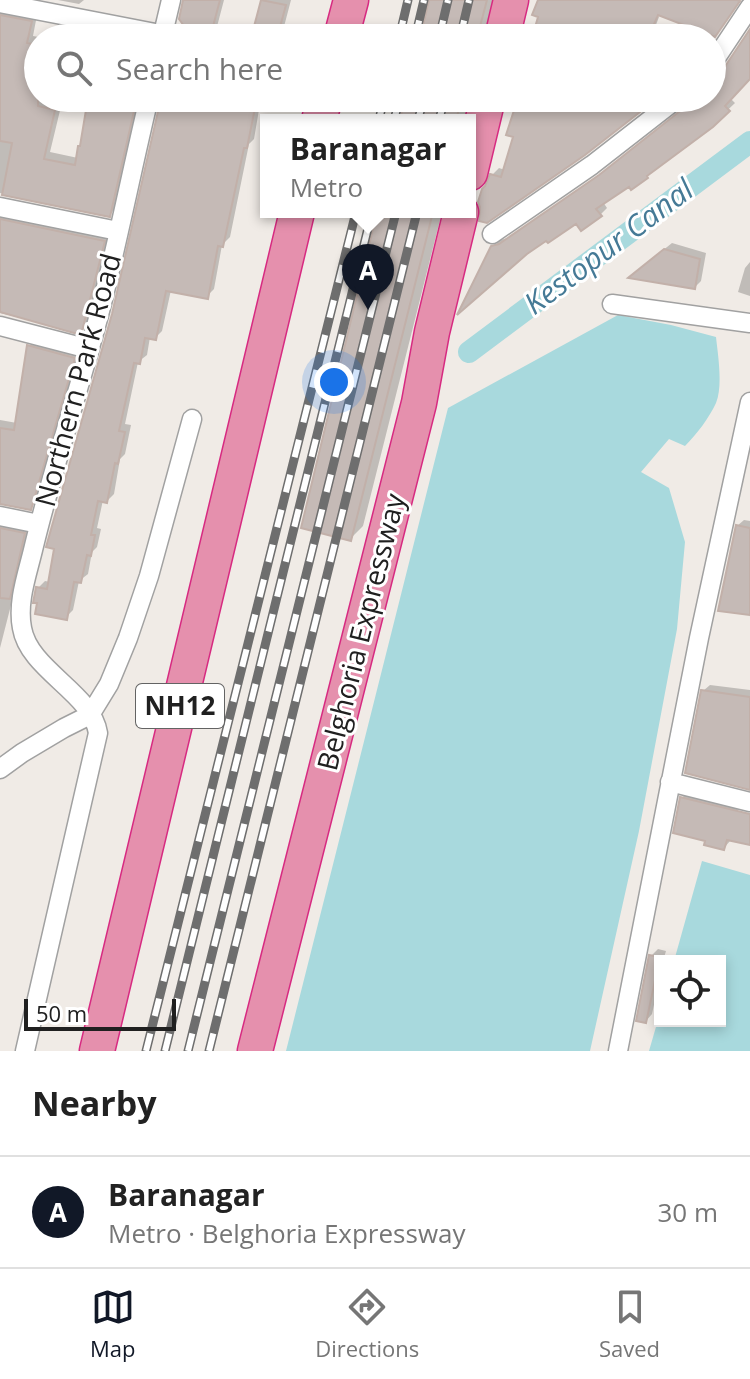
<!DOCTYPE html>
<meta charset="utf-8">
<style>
:root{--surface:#fff;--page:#f2f2f2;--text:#222;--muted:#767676;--line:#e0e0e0;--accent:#111827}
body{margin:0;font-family:"Open Sans",sans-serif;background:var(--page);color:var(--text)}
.controls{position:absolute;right:24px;bottom:24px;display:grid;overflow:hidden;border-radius:0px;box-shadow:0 4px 12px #0003}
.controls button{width:72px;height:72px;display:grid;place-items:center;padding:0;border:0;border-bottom:2px solid var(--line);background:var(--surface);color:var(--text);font:40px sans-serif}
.scale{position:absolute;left:24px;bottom:20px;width:152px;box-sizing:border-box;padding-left:8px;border:4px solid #202020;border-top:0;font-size:22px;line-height:28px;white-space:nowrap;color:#202020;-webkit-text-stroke:6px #fff;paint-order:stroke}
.you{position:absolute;left:334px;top:382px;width:28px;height:28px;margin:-20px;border:6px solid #fff;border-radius:50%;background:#1a73e8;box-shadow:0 0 0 12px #1a73e833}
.badge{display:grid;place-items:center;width:52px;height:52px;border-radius:50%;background:var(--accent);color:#fff;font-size:26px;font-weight:700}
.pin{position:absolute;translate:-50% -66px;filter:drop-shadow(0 2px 4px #0008)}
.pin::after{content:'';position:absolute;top:42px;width:28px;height:24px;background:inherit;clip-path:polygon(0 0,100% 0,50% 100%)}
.popup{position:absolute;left:260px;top:114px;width:216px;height:104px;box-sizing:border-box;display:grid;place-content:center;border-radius:0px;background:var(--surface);filter:drop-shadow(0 2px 6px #0005);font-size:26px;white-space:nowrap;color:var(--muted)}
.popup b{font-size:30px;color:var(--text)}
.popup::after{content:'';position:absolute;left:50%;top:100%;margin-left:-16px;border:16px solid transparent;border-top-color:var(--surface)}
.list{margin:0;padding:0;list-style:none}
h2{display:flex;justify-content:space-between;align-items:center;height:104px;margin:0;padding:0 32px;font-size:34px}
h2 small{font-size:26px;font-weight:400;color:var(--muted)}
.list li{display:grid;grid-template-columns:52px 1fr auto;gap:24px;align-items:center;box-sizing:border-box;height:112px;padding:0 32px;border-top:2px solid var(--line)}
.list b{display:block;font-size:30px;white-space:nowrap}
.list p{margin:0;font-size:26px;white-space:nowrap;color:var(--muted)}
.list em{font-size:26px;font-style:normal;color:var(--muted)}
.icon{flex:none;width:44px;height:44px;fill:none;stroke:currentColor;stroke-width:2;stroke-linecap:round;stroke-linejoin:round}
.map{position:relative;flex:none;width:750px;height:1051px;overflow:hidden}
.search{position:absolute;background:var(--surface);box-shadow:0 4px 12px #0003;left:24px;right:24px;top:24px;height:88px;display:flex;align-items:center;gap:20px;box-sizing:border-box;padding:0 28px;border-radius:44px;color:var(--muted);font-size:30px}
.sheet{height:216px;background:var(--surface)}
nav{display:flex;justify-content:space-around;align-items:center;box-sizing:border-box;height:112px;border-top:2px solid var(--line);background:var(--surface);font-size:22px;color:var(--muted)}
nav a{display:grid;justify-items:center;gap:4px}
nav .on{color:var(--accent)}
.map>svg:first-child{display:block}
.water{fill:#a8d9dd}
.shadow{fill:#0003}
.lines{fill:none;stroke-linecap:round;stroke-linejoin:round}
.canal{stroke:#a8d9dd;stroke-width:22}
.building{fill:#c5bab6;stroke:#c2b0a9;stroke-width:2}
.street-casing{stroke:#a1a1a1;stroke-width:21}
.highway-casing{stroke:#d72a81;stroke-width:37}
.street{stroke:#fff;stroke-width:18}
.highway{stroke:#e590ad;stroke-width:34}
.rail-casing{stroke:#6e6e6e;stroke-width:9}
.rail{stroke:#fff;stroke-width:6;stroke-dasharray:18;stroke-linecap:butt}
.labels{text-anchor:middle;stroke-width:6;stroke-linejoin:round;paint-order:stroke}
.shield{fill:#fff;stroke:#636363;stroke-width:2}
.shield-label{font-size:26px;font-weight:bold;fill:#202020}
.street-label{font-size:28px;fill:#202020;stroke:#fff}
.water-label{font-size:30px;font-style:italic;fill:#457a96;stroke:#fff}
</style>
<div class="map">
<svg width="750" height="1051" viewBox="0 0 750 1051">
<rect width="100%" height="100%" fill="#f0ebe6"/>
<path class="water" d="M 618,315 L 671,325 L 716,337 C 718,355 723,386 716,403 C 709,418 697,434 685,446 L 669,439 L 641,472 L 669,488 L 685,542 L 677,629 L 639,831 L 590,1051 L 286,1051 L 448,408 Z
M 702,861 L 750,875 L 750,1051 L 649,1051 L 660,1013 L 660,1021 L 720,1021 L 720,961 L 674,961 Z"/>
<path class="shadow" d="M 58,0 L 84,0 L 79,4 Z
M 186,0 L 224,0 L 214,38 L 195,38 L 194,32 L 185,25 Z
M 263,0 L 291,0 L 281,38 L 253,38 Z
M 431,0 L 496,0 L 486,38 L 422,38 Z
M 540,0 L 661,0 L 658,17 L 659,17 L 651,38 L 535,38 L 541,16 Z
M 0,6 L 37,15 L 33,36 L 44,38 L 38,38 L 38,98 L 63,98 L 50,152 L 78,158 L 91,98 L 141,98 L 116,208 L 109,215 L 0,193 Z
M 108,28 L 158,38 L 101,38 Z
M 750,32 L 750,77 L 730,98 L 735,103 L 712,125 L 647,176 L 629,184 L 603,202 L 607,208 L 600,215 L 493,247 L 500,240 L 508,238 L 608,169 L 688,106 L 692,98 L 712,98 L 712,76 L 719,70 L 726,69 Z
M 162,98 L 261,98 L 254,139 L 249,144 L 230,237 L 222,245 L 214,289 L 207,296 L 171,290 L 162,331 L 155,338 L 150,337 L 147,355 L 138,362 L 125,424 L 131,425 L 125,454 L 120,459 L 114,494 L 107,501 L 103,500 L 97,528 L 101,529 L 97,547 L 92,552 L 88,574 L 79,581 L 73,610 L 66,617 L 38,588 L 45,581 L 50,582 L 120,288 Z
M 407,98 L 471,98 L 465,120 L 402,120 Z
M 520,98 L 655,98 L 487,221 L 492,175 L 499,168 L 505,170 L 515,136 Z
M 0,208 L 110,234 L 88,325 L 81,332 L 0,313 Z
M 379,212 L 442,212 L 363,526 L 350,539 Z
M 672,243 L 706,253 L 701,281 L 695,287 L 637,271 Z
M 750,262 L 750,296 L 738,292 L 745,268 Z
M 36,339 L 80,351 L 37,501 L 30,508 L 0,503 L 0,420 L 17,423 L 29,346 Z
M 0,519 L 31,527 L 0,648 Z
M 744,520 L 750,521 L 750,617 L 737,526 Z
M 710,685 L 750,690 L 750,761 L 703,691 Z
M 688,791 L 739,804 L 730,841 L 724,848 L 707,840 L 682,798 Z
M 658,949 L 666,951 L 663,961 L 660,961 L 660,977 L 652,1014 L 646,1021 L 651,956 Z"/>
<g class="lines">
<path class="canal" d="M 469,352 L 750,142"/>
</g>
<path class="building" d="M 183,0 L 220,0 L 211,34 L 184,26 L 179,19 Z
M 261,0 L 286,5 L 277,38 L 251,38 Z
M 429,0 L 487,0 L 477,38 L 420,38 Z
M 538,0 L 737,0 L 740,1 L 715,37 L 658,15 L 648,38 L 532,38 L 538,17 L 532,15 Z
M 0,15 L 32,21 L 27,43 L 38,45 L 38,106 L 55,110 L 44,159 L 75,165 L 78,146 L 80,146 L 88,98 L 137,98 L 110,217 L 2,195 L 12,143 L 0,141 Z
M 750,29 L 750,79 L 725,106 L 730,111 L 713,127 L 647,176 L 648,178 L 631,190 L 629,187 L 596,209 L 602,216 L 581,231 L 576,224 L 548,243 L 546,241 L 527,254 L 457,315 L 491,246 L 499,244 L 599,175 L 685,107 L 690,98 L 712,98 L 712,76 L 722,71 Z
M 161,98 L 257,98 L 247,148 L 244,148 L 223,247 L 218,246 L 208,299 L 166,291 L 156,340 L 145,338 L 140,364 L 134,363 L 119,431 L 125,432 L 118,464 L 115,463 L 107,503 L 98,501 L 91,535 L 95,535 L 91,556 L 87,555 L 81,583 L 74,582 L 67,620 L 35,614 L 37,603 L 33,603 L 36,587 L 47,589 L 54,549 L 46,547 L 112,314 Z
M 405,98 L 462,98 L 456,120 L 400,120 Z
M 518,98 L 658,98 L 585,155 L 487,223 L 479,221 L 480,207 L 478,202 L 482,189 L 485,186 L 490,174 L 501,177 L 513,137 L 506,135 Z
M 377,212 L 433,212 L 351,541 L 301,528 Z
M 0,219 L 105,241 L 81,335 L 0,312 Z
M 664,249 L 700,259 L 695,289 L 628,278 Z
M 27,345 L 75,358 L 31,510 L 0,504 L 0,428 L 14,430 Z
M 736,525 L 750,528 L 750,615 L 718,611 Z
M 0,528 L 25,533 L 10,599 L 0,598 Z
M 701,690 L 750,697 L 750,790 L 685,773 Z
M 680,797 L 750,814 L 750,845 L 727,840 L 724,850 L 704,845 L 705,841 L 673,833 Z
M 649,955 L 660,957 L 646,1023 L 636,1021 Z"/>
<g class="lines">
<defs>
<path id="street" d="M 0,3 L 181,38
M 162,38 L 171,0
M 712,64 L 750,7
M 0,207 L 118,231
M 492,234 L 592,165 L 678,98
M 612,304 L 750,323
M 0,326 L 89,349
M 0,516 L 39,524
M 0,769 L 22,753 L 64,728 L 90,715 L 109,684 L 128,638 L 149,576 L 192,419
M 670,782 L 750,802
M 25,1051 L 98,733 C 92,693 29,670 22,628 C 17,602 27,575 33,550 C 52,470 79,391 100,311 C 118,241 132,169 149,98
M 618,1051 L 699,638 L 750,402"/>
<path id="highway" d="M 341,38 L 351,0
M 502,38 L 511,0
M 319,120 L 325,98
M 470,173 L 488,98
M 97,1051 L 297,212
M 255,1051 L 419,403 L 432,332 L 461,212"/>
</defs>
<use href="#street" class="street-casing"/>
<use href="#highway" class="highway-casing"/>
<use href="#street" class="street"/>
<use href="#highway" class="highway"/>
<defs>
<path id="rail" d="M 399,38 L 408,0
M 415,38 L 424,0
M 439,38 L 448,0
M 460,38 L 469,0
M 379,120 L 384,98
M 394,120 L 400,98
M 418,120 L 424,98
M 439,120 L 445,98
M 146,1051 L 356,212
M 165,1051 L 372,212
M 188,1051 L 396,212
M 209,1051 L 417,212"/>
</defs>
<use href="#rail" class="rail-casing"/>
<use href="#rail" class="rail"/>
</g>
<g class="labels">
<rect class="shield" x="136" y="684" width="88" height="44" rx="6"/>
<g class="shield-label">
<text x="180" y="715">NH12</text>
</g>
<g class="street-label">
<text transform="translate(78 380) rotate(-75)" y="10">Northern Park Road</text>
<text transform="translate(361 632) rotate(-76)" y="10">Belghoria Expressway</text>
</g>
<g class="water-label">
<text transform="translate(609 247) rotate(-37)" y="10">Kestopur Canal</text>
</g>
</g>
</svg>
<div class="controls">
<button><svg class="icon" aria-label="locate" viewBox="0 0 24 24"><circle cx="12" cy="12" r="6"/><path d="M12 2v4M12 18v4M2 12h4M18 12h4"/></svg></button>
</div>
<div class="scale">50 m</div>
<div class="you"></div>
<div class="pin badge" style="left:368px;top:310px">A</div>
<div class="popup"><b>Baranagar</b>Metro</div>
<div class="search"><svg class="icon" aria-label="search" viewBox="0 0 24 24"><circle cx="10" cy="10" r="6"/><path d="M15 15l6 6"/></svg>Search here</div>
</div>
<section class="sheet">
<h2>Nearby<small></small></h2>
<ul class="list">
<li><span class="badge">A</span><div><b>Baranagar</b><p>Metro · Belghoria Expressway</p></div><em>30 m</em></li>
</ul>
</section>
<nav>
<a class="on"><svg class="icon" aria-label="map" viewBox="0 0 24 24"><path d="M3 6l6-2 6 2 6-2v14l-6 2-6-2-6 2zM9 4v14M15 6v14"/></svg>Map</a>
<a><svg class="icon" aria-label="directions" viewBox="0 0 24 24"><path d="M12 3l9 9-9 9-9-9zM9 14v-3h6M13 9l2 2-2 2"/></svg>Directions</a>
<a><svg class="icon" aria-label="saved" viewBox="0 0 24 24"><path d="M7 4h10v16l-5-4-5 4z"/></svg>Saved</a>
</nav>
